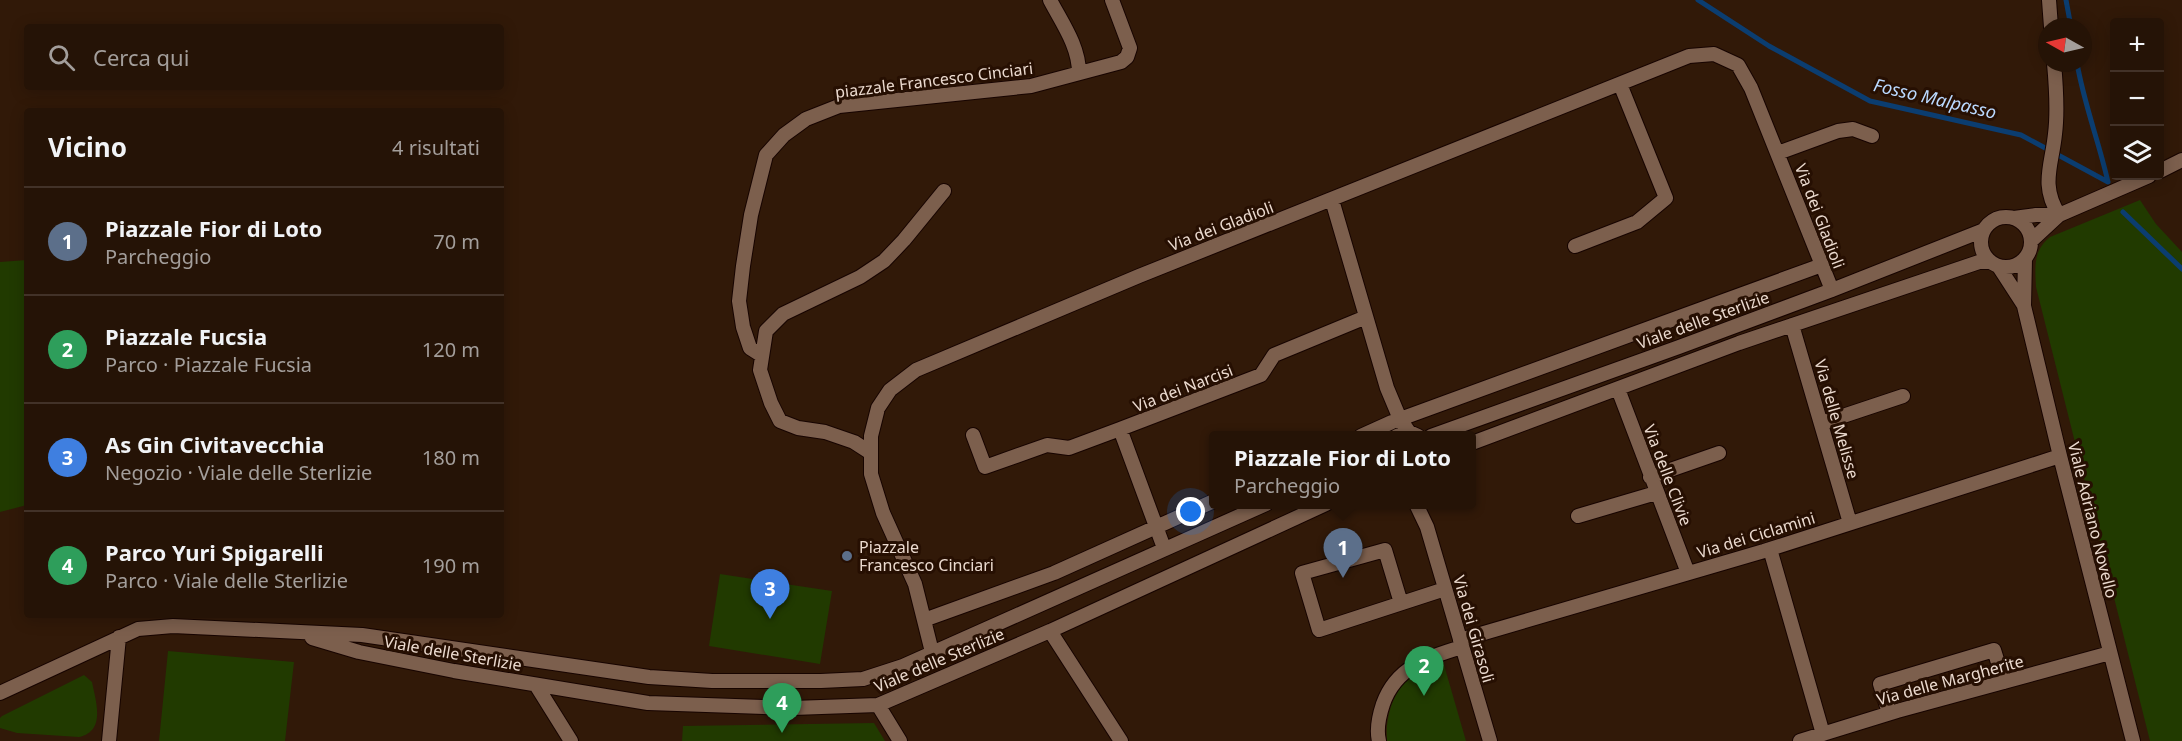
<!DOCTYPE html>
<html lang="it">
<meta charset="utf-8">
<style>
:root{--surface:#251306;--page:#312014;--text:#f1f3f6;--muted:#a39e9b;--line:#423228;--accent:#2563eb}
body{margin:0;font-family:"Noto Sans",sans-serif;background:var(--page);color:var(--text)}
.controls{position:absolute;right:18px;top:18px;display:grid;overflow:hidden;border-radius:6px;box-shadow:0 3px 15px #0003}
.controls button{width:54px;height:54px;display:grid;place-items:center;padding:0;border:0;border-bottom:2px solid var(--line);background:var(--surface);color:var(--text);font:30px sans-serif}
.compass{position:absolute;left:2038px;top:18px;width:54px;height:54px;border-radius:50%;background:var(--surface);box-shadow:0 3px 15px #0003;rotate:278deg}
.you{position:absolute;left:1191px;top:512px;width:21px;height:21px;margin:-15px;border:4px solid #fff;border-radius:50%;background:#1a73e8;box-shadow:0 0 0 9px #1a73e833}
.badge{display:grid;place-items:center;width:39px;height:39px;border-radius:50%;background:var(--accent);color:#fff;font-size:20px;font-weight:700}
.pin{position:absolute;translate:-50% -50px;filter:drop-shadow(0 2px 3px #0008)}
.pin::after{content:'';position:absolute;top:32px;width:21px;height:18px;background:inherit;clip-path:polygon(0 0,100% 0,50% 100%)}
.popup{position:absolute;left:1209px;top:431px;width:267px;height:78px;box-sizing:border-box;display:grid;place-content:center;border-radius:6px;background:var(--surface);filter:drop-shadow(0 2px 4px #0005);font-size:20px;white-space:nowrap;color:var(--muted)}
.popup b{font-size:22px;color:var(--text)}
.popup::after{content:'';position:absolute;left:50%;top:100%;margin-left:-12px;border:12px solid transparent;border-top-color:var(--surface)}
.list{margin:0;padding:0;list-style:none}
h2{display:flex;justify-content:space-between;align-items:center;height:78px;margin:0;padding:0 24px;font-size:26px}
h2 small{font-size:20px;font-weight:400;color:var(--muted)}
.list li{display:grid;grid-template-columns:39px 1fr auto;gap:18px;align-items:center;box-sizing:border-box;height:108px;padding:0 24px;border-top:2px solid var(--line)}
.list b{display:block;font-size:22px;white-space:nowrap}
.list p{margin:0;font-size:20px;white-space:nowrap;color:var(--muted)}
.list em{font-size:20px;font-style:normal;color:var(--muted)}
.icon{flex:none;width:33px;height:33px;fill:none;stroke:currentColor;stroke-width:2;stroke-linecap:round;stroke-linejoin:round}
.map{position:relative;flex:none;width:2182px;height:741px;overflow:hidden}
.search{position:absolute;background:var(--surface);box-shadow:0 3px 15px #0003;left:24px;top:24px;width:480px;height:66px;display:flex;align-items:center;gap:15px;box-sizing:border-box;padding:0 21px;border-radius:6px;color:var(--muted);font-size:22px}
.panel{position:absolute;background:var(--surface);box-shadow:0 3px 15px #0003;left:24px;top:108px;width:480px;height:510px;border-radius:6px}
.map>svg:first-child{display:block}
.green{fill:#213a00}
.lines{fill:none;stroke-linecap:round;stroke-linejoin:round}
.stream{stroke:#0b3d70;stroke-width:5}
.minor-casing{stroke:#170400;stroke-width:16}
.minor{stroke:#7c5f4d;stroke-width:14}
.service-dot{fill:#5c6f8a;stroke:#260f02;stroke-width:2}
.labels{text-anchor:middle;stroke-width:6;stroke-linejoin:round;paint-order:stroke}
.street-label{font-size:16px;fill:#ebdacf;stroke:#260f02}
.poi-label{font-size:16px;fill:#ebdacf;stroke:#260f02;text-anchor:start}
.water-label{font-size:18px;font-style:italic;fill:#bad9ff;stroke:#260f02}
</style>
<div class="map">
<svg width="2182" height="741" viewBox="0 0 2182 741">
<rect width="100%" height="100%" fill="#311908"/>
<path class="green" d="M 2140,200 L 2156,224 L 2182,252 L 2182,741 L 2150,741 L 2036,287 C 2035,266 2033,251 2050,237 Z
M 27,260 L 27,505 L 0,512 L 0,262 Z
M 720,574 L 832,591 L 820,664 L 709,646 Z
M 168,651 L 294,662 L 285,741 L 159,741 Z
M 1442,658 L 1466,741 L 1387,741 C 1385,716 1394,687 1416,672 C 1424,667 1433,663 1442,658 Z
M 84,675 L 92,682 C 96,702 106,731 79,737 L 17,733 L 0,728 L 0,718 L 2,716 Z
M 874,723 L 885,741 L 682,741 L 683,726 Z"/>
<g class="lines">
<path class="stream" d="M 1698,0 L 1769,46 L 1870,101 L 2021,135 L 2108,182
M 2066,0 L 2071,27
M 2077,63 C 2084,104 2099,142 2108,182
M 2123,212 L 2182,269"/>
<defs>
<path id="minor" d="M 1050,0 C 1062,23 1079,46 1079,73
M 2049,0 L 2051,27
M 2054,63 C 2056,85 2058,111 2055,134 C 2052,165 2040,185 2059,215 L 2149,176
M 1778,153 L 1838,131 L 1853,129 L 1872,136
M 2160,171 L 2182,160
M 1332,200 L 1387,388 L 1400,419 L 1409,432
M1981 242a25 25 0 1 1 50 0a25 25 0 1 1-50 0Z
M 2014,218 L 2036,215 L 2059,215 L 2032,240
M 1575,246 L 1637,222 L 1666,198 L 1620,84
M 2025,259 L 2024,306 L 2060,456 L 2133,741
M 1999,267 L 2023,304
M 1792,325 L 1850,523
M 761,355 L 750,348 L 743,327 L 739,301 L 743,266 L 751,215 L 766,155 L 784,135 L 806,119 L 839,106 L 1031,86 L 1121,62 L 1127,57 L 1130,48 L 1112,0
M 1618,389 L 1688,573
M 1822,423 L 1903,396
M 973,435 L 985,467 L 1047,445 L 1069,448 L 1120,429
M 1361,436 L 1392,422 L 1822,265
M 1397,436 L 1409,432 L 1418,436
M 1431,436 L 1679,347 L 1832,290 L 1984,230
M 1472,443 L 1739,343 L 1979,262 L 1990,262
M 871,453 L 854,442 L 825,432 L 798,428 L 780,421 L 771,403 L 760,370 L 766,331 L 783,314 L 860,277 L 884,261 L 904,240 L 944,191
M 1650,477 L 1719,453
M 1416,504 L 1427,527 L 1490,741
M 1578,516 L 1656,493
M 1164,548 L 1120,429 L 1261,375 L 1274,355 L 1366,317
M 1770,549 L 1823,734
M 1401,603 L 1385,550 L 1302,573 L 1319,630 L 1445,589
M 924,620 L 1054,573 L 1214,501
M 1050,631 L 1121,741
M 312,638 L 359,652 L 454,671 L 648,703 L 793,708 L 878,705 L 1050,631 L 1326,504
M 1460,640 L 1764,551 L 2060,456
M 932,652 L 915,584 L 883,513 L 871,474 L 871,436 L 878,408 L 890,390 L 916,370 L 1139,276 L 1689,56 L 1714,54 L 1738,65 L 1751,88 L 1832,290
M 536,685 L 571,741
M 0,693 L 138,629 L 173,626 L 362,635 L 649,677 L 712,681 L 821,681 L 863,679 L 903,666 L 1266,504
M 878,705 L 900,741
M 1889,713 L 1880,684 L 1994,650 L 2004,682
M 109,741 L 119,637
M 1379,741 C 1376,729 1379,716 1383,704 C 1396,667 1428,657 1462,647
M 1800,741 L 1897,711 L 2110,653"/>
</defs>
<use href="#minor" class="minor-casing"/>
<use href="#minor" class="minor"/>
</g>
<circle class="service-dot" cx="847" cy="556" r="6"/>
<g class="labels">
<g class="street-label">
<text transform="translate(934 80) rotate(-7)" y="6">piazzale Francesco Cinciari</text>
<text transform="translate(1820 216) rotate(69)" y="6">Via dei Gladioli</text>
<text transform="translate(1221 226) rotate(-21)" y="6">Via dei Gladioli</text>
<text transform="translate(1703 320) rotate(-20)" y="6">Viale delle Sterlizie</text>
<text transform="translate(1183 388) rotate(-21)" y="6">Via dei Narcisi</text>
<text transform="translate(1837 419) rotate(74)" y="6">Via delle Melisse</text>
<text transform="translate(1668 475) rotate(69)" y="6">Via delle Clivie</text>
<text transform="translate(2093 520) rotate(76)" y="6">Viale Adriano Novello</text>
<text transform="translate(1756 535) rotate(-17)" y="6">Via dei Ciclamini</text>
<text transform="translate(1474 629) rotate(74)" y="6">Via dei Girasoli</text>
<text transform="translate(453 653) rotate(10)" y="6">Viale delle Sterlizie</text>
<text transform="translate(939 660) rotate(-23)" y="6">Viale delle Sterlizie</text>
<text transform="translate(1950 680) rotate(-15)" y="6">Via delle Margherite</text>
</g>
<g class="poi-label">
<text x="859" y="553">Piazzale<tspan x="859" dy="18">Francesco Cinciari</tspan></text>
</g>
<g class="water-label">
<text transform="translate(1935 99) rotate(13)" y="6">Fosso Malpasso</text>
</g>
</g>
</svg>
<div class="controls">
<button>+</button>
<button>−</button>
<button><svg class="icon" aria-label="layers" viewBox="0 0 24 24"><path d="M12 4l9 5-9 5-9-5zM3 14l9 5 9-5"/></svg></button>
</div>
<svg class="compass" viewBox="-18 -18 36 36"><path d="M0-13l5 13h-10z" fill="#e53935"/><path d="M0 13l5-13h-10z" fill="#a39e9b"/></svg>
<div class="you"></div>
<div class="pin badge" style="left:1343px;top:578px;background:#5c6f8a">1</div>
<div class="popup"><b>Piazzale Fior di Loto</b>Parcheggio</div>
<div class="pin badge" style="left:1424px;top:696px;background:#2e9e5b">2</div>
<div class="pin badge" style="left:770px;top:619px;background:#3f7fe0">3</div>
<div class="pin badge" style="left:782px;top:733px;background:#2e9e5b">4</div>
<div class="search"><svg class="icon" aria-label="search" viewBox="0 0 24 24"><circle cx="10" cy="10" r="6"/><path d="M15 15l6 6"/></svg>Cerca qui</div>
<section class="panel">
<h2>Vicino<small>4 risultati</small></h2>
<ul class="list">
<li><span class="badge" style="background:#5c6f8a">1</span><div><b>Piazzale Fior di Loto</b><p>Parcheggio</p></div><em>70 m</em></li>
<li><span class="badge" style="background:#2e9e5b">2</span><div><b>Piazzale Fucsia</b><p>Parco · Piazzale Fucsia</p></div><em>120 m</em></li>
<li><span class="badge" style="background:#3f7fe0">3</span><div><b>As Gin Civitavecchia</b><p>Negozio · Viale delle Sterlizie</p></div><em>180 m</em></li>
<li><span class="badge" style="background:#2e9e5b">4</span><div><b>Parco Yuri Spigarelli</b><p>Parco · Viale delle Sterlizie</p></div><em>190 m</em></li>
</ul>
</section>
</div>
